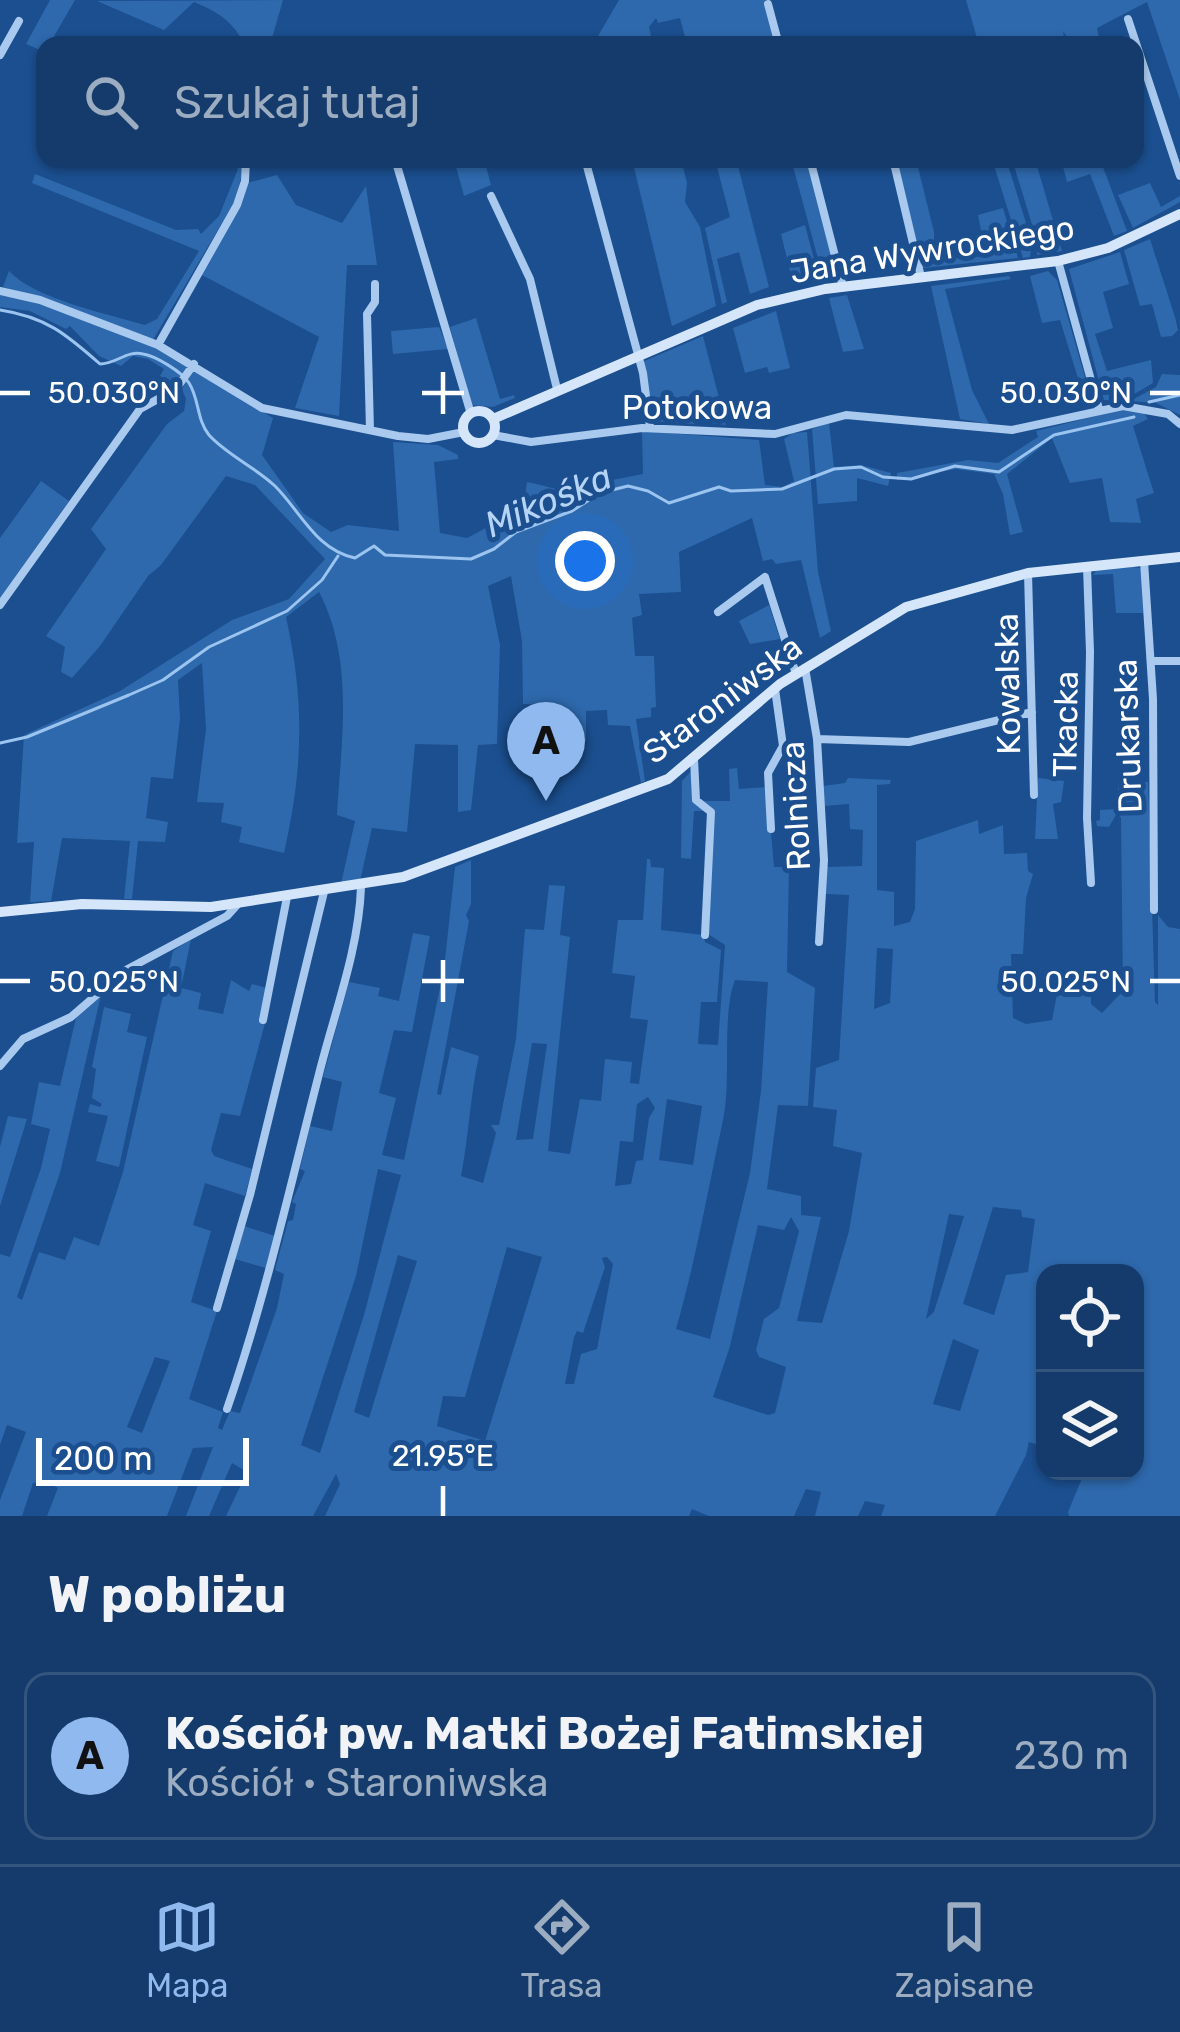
<!DOCTYPE html>
<html lang="pl">
<meta charset="utf-8">
<style>
:root{--surface:#143b6b;--page:#1d4271;--text:#f1f3f6;--muted:#9dadc1;--line:#33557e;--accent:#90b9f0}
body{margin:0;font-family:Rubik,sans-serif;background:var(--page);color:var(--text)}
.controls{position:absolute;right:36px;bottom:36px;display:grid;overflow:hidden;border-radius:24px;box-shadow:0 3px 9px #0004}
.controls button{width:108px;height:108px;display:grid;place-items:center;padding:0;border:0;border-bottom:3px solid var(--line);background:var(--surface);color:var(--text);font:60px sans-serif}
.scale{position:absolute;left:36px;bottom:30px;width:213px;box-sizing:border-box;padding-left:12px;border:6px solid #fff;border-top:0;font-size:33px;line-height:42px;white-space:nowrap;color:#fff;-webkit-text-stroke:9px #1b4f8f;paint-order:stroke}
.you{position:absolute;left:585px;top:561px;width:42px;height:42px;margin:-30px;border:9px solid #fff;border-radius:50%;background:#1a73e8;box-shadow:0 0 0 18px #1a73e833}
.badge{display:grid;place-items:center;width:78px;height:78px;border-radius:50%;background:var(--accent);color:#111;font-size:39px;font-weight:700}
.pin{position:absolute;translate:-50% -99px;filter:drop-shadow(0 3px 6px #0008)}
.pin::after{content:'';position:absolute;top:63px;width:42px;height:36px;background:inherit;clip-path:polygon(0 0,100% 0,50% 100%)}
.list{margin:0;padding:0;list-style:none}
h2{display:flex;justify-content:space-between;align-items:center;height:156px;margin:0;padding:0 48px;font-size:51px}
h2 small{font-size:39px;font-weight:400;color:var(--muted)}
.list li{display:grid;grid-template-columns:78px 1fr auto;gap:36px;align-items:center;box-sizing:border-box;height:168px;margin:0 24px 24px;padding:0 24px;border:3px solid var(--line);border-radius:24px}
.list b{display:block;font-size:45px;white-space:nowrap}
.list p{margin:0;font-size:39px;white-space:nowrap;color:var(--muted)}
.list em{font-size:39px;font-style:normal;color:var(--muted)}
.icon{flex:none;width:66px;height:66px;fill:none;stroke:currentColor;stroke-width:2;stroke-linecap:round;stroke-linejoin:round}
.map{position:relative;flex:none;width:1180px;height:1516px;overflow:hidden}
.search{position:absolute;background:var(--surface);box-shadow:0 3px 9px #0004;left:36px;right:36px;top:36px;height:132px;display:flex;align-items:center;gap:30px;box-sizing:border-box;padding:0 42px;border-radius:24px;color:var(--muted);font-size:45px}
.sheet{height:348px;background:var(--surface)}
nav{display:flex;justify-content:space-around;align-items:center;box-sizing:border-box;height:168px;border-top:3px solid var(--line);background:var(--surface);font-size:33px;color:var(--muted)}
nav a{display:grid;justify-items:center;gap:6px}
nav .on{color:var(--accent)}
.map>svg:first-child{display:block}
.green{fill:#2e69ad;fill-rule:evenodd}
.lines{fill:none;stroke-linecap:round;stroke-linejoin:round}
.stream{stroke:#9cc4f0;stroke-width:3}
.street{stroke:#a9c9ee;stroke-width:8}
.secondary{stroke:#d6e6fa;stroke-width:10}
.ticks{fill:none;stroke:#fff;stroke-width:4.5}
.labels{text-anchor:middle;stroke-width:10;stroke-linejoin:round;paint-order:stroke}
.street-label{font-size:33px;fill:#fff;stroke:#1b4f8f}
.water-label{font-size:36px;font-style:italic;fill:#b5d3f5;stroke:#1b4f8f}
.ticks-label{font-size:30px;text-anchor:middle;fill:#fff;stroke:#1b4f8f;stroke-width:10;stroke-linejoin:round;paint-order:stroke}
</style>
<div class="map">
<svg width="1180" height="1516" viewBox="0 0 1180 1516">
<rect width="100%" height="100%" fill="#1b4f8f"/>
<path class="green" d="M 50,0 L 75,0 L 49,45 L 45,45 L 45,52 L 26,44 Z
M 283,0 L 270,45 L 244,45 C 235,22 216,11 194,2 L 164,30 L 97,1 Z
M 619,0 L 765,0 L 777,45 L 687,45 L 680,18 L 658,23 L 656,18 L 649,27 L 653,45 L 601,45 L 598,36 Z
M 966,0 L 1180,0 L 1180,100 L 1147,2 L 1097,28 L 1101,45 L 1072,45 L 1063,31 L 1065,45 L 979,45 Z
M 454,159 L 484,159 L 491,185 L 464,196 Z
M 632,159 L 681,159 L 687,183 L 685,202 L 700,227 L 716,306 L 672,326 Z
M 715,159 L 737,162 L 769,287 L 750,294 L 739,252 L 717,259 L 727,302 L 722,304 L 705,228 L 730,217 Z
M 791,159 L 808,159 L 838,274 L 823,277 Z
M 896,159 L 916,159 L 934,232 L 934,260 L 986,256 L 978,215 L 1003,208 L 1018,258 L 923,268 Z
M 992,159 L 1006,159 L 1032,242 L 1030,257 L 1023,258 Z
M 1012,159 L 1035,159 L 1062,251 L 1037,255 L 1038,244 Z
M 1061,159 L 1100,159 L 1127,231 L 1114,236 L 1090,174 L 1067,182 Z
M 234,164 L 244,165 L 236,199 L 153,340 L 69,307 L 3,287 L 9,271 C 35,299 108,314 145,325 L 157,319 L 199,251 L 32,183 L 35,174 L 176,230 L 198,229 L 201,234 L 219,216 L 238,169 Z
M 277,175 L 296,205 L 342,223 L 366,186 L 377,265 L 347,265 L 339,416 L 295,408 L 319,337 L 202,275 L 233,219 L 247,183 Z
M 1150,183 L 1161,207 L 1180,196 L 1180,202 L 1133,228 L 1118,195 Z
M 805,225 L 819,278 L 793,283 L 781,234 Z
M 1150,239 L 1175,317 L 1178,330 L 1172,336 L 1161,337 L 1152,304 L 1140,306 L 1124,250 Z
M 1120,252 L 1129,284 L 1103,292 L 1113,328 L 1095,334 L 1107,371 L 1151,360 L 1153,383 C 1137,393 1122,402 1104,400 L 1069,269 Z
M 1048,271 L 1057,280 L 1091,398 L 1086,404 L 1060,320 L 1042,323 L 1030,276 Z
M 1009,276 L 1011,279 L 945,289 L 972,390 L 989,424 L 960,419 L 931,286 Z
M 0,294 C 63,310 134,331 189,366 L 177,385 L 160,376 L 164,369 L 148,359 L 133,356 L 121,366 L 99,356 L 70,326 L 66,329 L 30,311 L 0,307 Z
M 847,295 L 864,349 L 843,352 L 829,298 Z
M 776,311 L 790,368 L 769,373 L 767,367 L 745,373 L 733,328 Z
M 476,318 L 500,399 L 514,395 L 515,398 L 493,407 L 471,405 L 450,327 Z
M 439,327 L 448,349 L 393,354 L 391,331 Z
M 703,336 L 726,425 L 711,423 L 712,408 L 696,407 L 693,393 L 689,395 L 695,424 L 651,421 L 642,362 Z
M 193,370 L 273,418 L 262,455 L 303,513 L 331,532 L 348,525 L 399,531 L 393,442 L 438,445 L 458,455 L 458,459 L 434,462 L 440,533 L 467,538 L 523,508 L 527,482 C 561,488 578,502 614,487 L 612,480 L 643,474 L 642,431 L 759,440 L 765,485 L 783,487 L 794,481 L 784,439 L 793,433 L 807,432 L 818,572 L 831,631 L 820,638 L 801,560 L 776,564 L 772,559 L 763,561 L 752,518 L 679,552 L 681,592 L 639,594 L 642,615 L 632,618 L 635,656 L 654,656 L 656,707 L 651,708 L 651,717 L 636,719 L 645,781 L 641,783 L 630,726 L 608,725 L 607,710 L 586,711 L 586,741 L 562,742 L 561,705 L 523,704 L 522,641 L 511,576 L 488,586 L 500,645 L 497,744 L 478,745 L 471,810 L 458,812 L 458,745 L 415,744 L 407,832 L 372,828 L 360,881 L 341,884 L 355,821 L 337,815 C 341,741 355,661 319,592 L 286,617 C 305,703 303,768 284,853 L 239,842 L 242,827 L 221,822 L 224,803 L 197,802 L 206,729 L 202,663 L 178,680 L 180,719 L 173,779 L 151,777 L 146,818 L 168,822 L 165,842 L 138,841 L 132,899 L 124,899 L 130,841 L 62,838 L 51,901 L 30,902 L 34,842 L 17,843 L 24,735 L 120,691 L 232,620 L 289,599 L 325,559 L 255,485 L 226,476 L 161,565 L 148,576 L 100,646 L 72,678 L 61,672 L 65,647 L 46,636 L 106,549 L 91,529 L 167,424 L 184,411 L 186,399 L 182,389 Z
M 1162,374 L 1180,375 L 1180,415 L 1156,403 L 1130,401 L 1156,387 Z
M 1124,409 L 1144,413 L 1148,419 L 1133,426 L 1154,493 L 1136,499 L 1141,523 L 1110,522 L 1102,478 L 1070,483 L 1052,438 L 1007,474 L 1023,532 L 1010,535 L 1003,494 L 994,474 L 956,469 L 897,480 L 897,473 L 968,460 L 998,463 L 1038,437 L 1036,431 Z
M 829,423 L 834,467 L 861,465 L 891,473 L 888,486 L 857,478 L 857,501 L 818,504 L 812,429 Z
M 41,481 L 69,501 L 0,598 L 0,538 Z
M 1132,567 L 1142,568 L 1143,613 L 1116,613 L 1113,574 L 1093,575 L 1097,569 Z
M 769,605 L 780,639 L 750,644 L 739,621 Z
M 737,768 L 739,789 L 767,787 L 774,867 L 789,867 L 787,972 L 815,988 L 808,1106 L 778,1105 L 767,1189 L 801,1196 L 801,1215 L 821,1217 L 797,1321 L 822,1323 L 849,1231 L 862,1153 L 833,1146 L 837,1110 L 813,1107 L 816,1068 L 839,1060 L 849,895 L 826,894 L 826,867 L 862,866 L 863,830 L 850,829 L 849,804 L 824,806 L 823,786 L 845,783 L 848,778 L 891,780 L 890,784 L 877,785 L 877,890 L 894,892 L 894,926 L 910,922 L 915,909 L 916,841 L 978,820 L 979,834 L 1003,825 L 1004,854 L 1027,853 L 1028,871 L 1033,874 L 1026,898 L 1023,954 L 1011,954 L 1013,1018 L 1026,1024 L 1052,1020 L 1057,994 L 1091,993 L 1091,1004 L 1102,1013 L 1123,991 L 1121,818 L 1117,813 L 1109,827 L 1097,826 L 1096,821 L 1100,820 L 1100,810 L 1117,809 L 1119,782 L 1148,782 L 1155,1002 L 1158,1005 L 1158,915 L 1168,927 L 1180,929 L 1180,1516 L 1069,1516 L 1068,1512 L 1085,1471 L 1135,1471 L 1135,1273 L 1045,1273 L 1045,1447 L 1029,1442 L 1026,1455 L 995,1516 L 881,1516 L 885,1505 L 865,1501 L 858,1516 L 815,1516 L 821,1492 L 806,1489 L 794,1516 L 709,1516 L 692,1509 L 689,1516 L 325,1516 L 340,1484 L 336,1474 L 313,1516 L 226,1516 L 247,1472 L 232,1463 L 209,1516 L 186,1516 L 213,1447 L 193,1448 L 167,1516 L 47,1516 L 58,1488 L 45,1481 L 33,1483 L 22,1516 L 0,1516 L 0,1500 L 26,1432 L 7,1425 L 0,1445 L 0,1254 L 10,1257 L 41,1168 L 50,1129 L 31,1124 L 39,1082 L 60,1086 L 76,1018 L 101,995 L 60,1173 L 17,1297 L 22,1300 L 39,1252 L 65,1260 L 74,1237 L 99,1246 L 123,1172 L 173,951 L 191,939 L 181,988 L 201,993 L 198,1009 L 223,1014 L 231,980 L 249,991 L 252,984 L 267,988 L 261,1020 L 265,1023 L 240,1116 L 221,1113 L 211,1150 L 214,1156 L 252,1169 L 245,1196 L 205,1183 L 193,1225 L 211,1231 L 191,1302 L 217,1311 L 189,1399 L 223,1412 L 218,1428 L 222,1430 L 230,1411 L 240,1413 L 277,1308 L 284,1274 L 275,1270 L 288,1221 L 293,1220 L 296,1204 L 292,1202 L 305,1171 L 300,1169 L 310,1126 L 332,1131 L 342,1082 L 323,1077 L 349,982 L 380,988 L 378,996 L 399,1001 L 413,933 L 430,936 L 412,1032 L 394,1030 L 379,1093 L 396,1098 L 382,1155 L 404,1160 L 444,969 L 455,867 L 471,860 L 471,904 L 466,915 L 469,921 L 437,1094 L 441,1095 L 451,1047 L 479,1056 C 470,1096 469,1135 461,1176 L 483,1183 L 496,1133 L 491,1125 L 499,1125 L 516,1039 L 525,929 L 544,930 L 549,885 L 565,886 L 560,935 L 570,937 L 548,1151 L 570,1154 L 580,1099 L 601,1101 L 605,1059 L 632,1062 L 630,1083 L 639,1084 L 648,1020 L 630,1018 L 635,976 L 612,973 L 618,920 L 643,920 L 647,859 L 650,859 L 651,867 L 664,868 L 661,930 L 703,935 L 705,942 L 721,950 L 717,1002 L 701,1002 L 698,1044 L 718,1045 L 725,945 L 708,934 L 714,811 L 703,801 L 730,801 L 729,769 ZM 877,948 L 893,949 L 890,1003 L 874,1009 ZM 735,980 L 768,982 L 761,1091 L 750,1173 L 710,1339 L 676,1329 C 696,1260 708,1189 723,1120 C 732,1080 721,1017 735,980 ZM 532,1043 L 547,1044 L 533,1139 L 516,1140 ZM 648,1097 L 655,1108 L 649,1118 L 643,1160 L 636,1161 L 631,1184 L 615,1186 L 620,1141 L 633,1142 L 637,1104 ZM 667,1099 L 702,1106 L 693,1165 L 659,1160 ZM 378,1169 L 401,1175 L 364,1315 L 320,1453 L 301,1445 L 356,1276 ZM 993,1207 L 1021,1210 L 1022,1217 L 1035,1219 L 1028,1272 L 1006,1275 L 994,1315 L 963,1304 ZM 949,1214 L 964,1216 L 934,1312 L 926,1319 ZM 791,1217 L 799,1231 L 779,1308 L 764,1319 L 756,1350 L 759,1357 L 786,1367 L 775,1413 L 768,1415 L 713,1397 L 730,1346 L 758,1225 L 784,1230 ZM 507,1247 L 542,1257 L 485,1441 L 437,1426 L 443,1396 L 465,1397 ZM 398,1255 L 417,1261 L 369,1418 L 354,1412 ZM 607,1257 L 613,1264 L 597,1349 L 581,1354 L 574,1384 L 565,1384 L 574,1337 L 577,1331 L 583,1333 L 605,1267 L 602,1258 ZM 953,1339 L 979,1350 L 960,1411 L 933,1404 ZM 155,1357 L 170,1361 L 142,1433 L 127,1427 Z
M 693,769 L 695,804 L 710,811 L 694,811 L 691,859 L 681,858 L 682,781 Z
M 1038,778 L 1064,781 L 1061,802 L 1053,804 L 1058,839 L 1035,839 Z
M 104,1007 L 131,1014 L 127,1032 L 147,1037 L 119,1167 L 96,1161 L 108,1116 L 88,1112 L 90,1104 L 100,1107 L 102,1104 L 92,1098 L 96,1069 L 92,1067 Z
M 8,1116 L 27,1119 L 0,1206 L 0,1147 Z
M 244,1226 L 278,1237 L 269,1269 L 235,1259 Z"/>
<g class="lines">
<path class="stream" d="M 0,310 C 46,317 66,334 100,364 C 116,364 127,350 143,354 C 156,356 182,372 189,383 C 199,398 197,421 209,435 C 227,455 255,467 275,486 C 301,512 316,550 355,558 L 374,546 L 385,555 L 471,559 L 494,549 L 516,532 L 572,511 L 600,493 L 628,486 L 648,491 L 669,503 L 719,487 L 731,491 L 782,489 L 834,469 L 861,467 L 883,477 L 911,479 L 955,466 L 999,472 L 1054,435 L 1134,417
M 1149,402 L 1180,395
M 0,743 L 27,737 L 129,695 L 163,680 L 209,647 L 287,611 L 322,580 L 338,556"/>
<path class="street" d="M 768,4 L 779,45
M 1128,19 L 1180,176
M 861,40 L 862,45
M 0,55 L 19,21
M 395,159 L 471,414
M 585,159 L 643,373 L 650,427
M 810,159 L 843,287
M 893,159 L 921,277
M 491,196 L 530,279 L 557,389
M 1058,261 L 1099,409
M 0,291 L 40,300 L 158,345 L 262,408 L 398,436 L 428,439 L 464,432
M 158,345 L 237,205 L 245,181 L 246,159
M 370,430 L 367,314 L 375,302 L 375,284
M 493,435 L 531,442 L 642,428 L 775,434 L 846,415 L 1012,430 L 1123,406 L 1168,414 L 1180,424
M 1144,561 L 1153,699 L 1154,910
M 1087,567 L 1090,652 L 1087,818 L 1091,883
M 1028,573 L 1034,795
M 0,605 L 140,409 L 176,389 L 194,364
M 718,612 L 765,577 L 796,674
M 1151,661 L 1180,661
M 805,668 L 817,739 L 824,860 L 819,942
M 817,739 L 909,742 L 1032,712
M 694,759 L 696,800 L 711,812 L 705,935
M 771,829 L 768,773 L 783,746 L 775,689
M 263,1020 L 287,897
M 0,1066 L 23,1039 L 71,1017 L 124,971 L 227,916 L 237,905
M 217,1308 L 250,1195 L 324,892
M 227,1409 C 265,1299 290,1187 319,1074 C 334,1014 359,949 361,887"/>
<path class="secondary" d="M463 427a16 16 0 1 1 32 0a16 16 0 1 1-32 0Z
M 493,419 L 757,305 L 825,289 L 1058,261 L 1108,248 L 1180,214
M 0,912 L 82,904 L 211,907 L 403,877 L 668,779 L 780,684 L 906,607 L 1028,573 L 1180,557"/>
</g>
<path class="ticks" d="M 443,372 L 443,414M 0,393 L 30,393M 422,393 L 464,393M 1150,393 L 1180,393M 443,960 L 443,1002M 0,981 L 30,981M 422,981 L 464,981M 1150,981 L 1180,981M 443,1486 L 443,1516"/>
<g class="labels">
<g class="street-label">
<text transform="translate(932 249) rotate(-9)" y="12">Jana Wywrockiego</text>
<text x="697" y="419">Potokowa</text>
<text transform="translate(1007 684) rotate(-91)" y="12">Kowalska</text>
<text transform="translate(722 699) rotate(-37)" y="12">Staroniwska</text>
<text transform="translate(1065 724) rotate(-89)" y="12">Tkacka</text>
<text transform="translate(1127 736) rotate(-92)" y="12">Drukarska</text>
<text transform="translate(795 806) rotate(-93)" y="12">Rolnicza</text>
</g>
<g class="water-label">
<text transform="translate(548 500) rotate(-23)" y="13">Mikośka</text>
</g>
</g>
<g class="ticks-label">
<text x="114" y="403">50.030°N</text>
<text x="1066" y="403">50.030°N</text>
<text x="114" y="992">50.025°N</text>
<text x="1066" y="992">50.025°N</text>
<text x="443" y="1466">21.95°E</text>
</g>
</svg>
<div class="controls">
<button><svg class="icon" aria-label="locate" viewBox="0 0 24 24"><circle cx="12" cy="12" r="6"/><path d="M12 2v4M12 18v4M2 12h4M18 12h4"/></svg></button>
<button><svg class="icon" aria-label="layers" viewBox="0 0 24 24"><path d="M12 4l9 5-9 5-9-5zM3 14l9 5 9-5"/></svg></button>
</div>
<div class="scale">200 m</div>
<div class="you"></div>
<div class="pin badge" style="left:546px;top:801px">A</div>
<div class="search"><svg class="icon" aria-label="search" viewBox="0 0 24 24"><circle cx="10" cy="10" r="6"/><path d="M15 15l6 6"/></svg>Szukaj tutaj</div>
</div>
<section class="sheet">
<h2>W pobliżu<small></small></h2>
<ul class="list">
<li><span class="badge">A</span><div><b>Kościół pw. Matki Bożej Fatimskiej</b><p>Kościół · Staroniwska</p></div><em>230 m</em></li>
</ul>
</section>
<nav>
<a class="on"><svg class="icon" aria-label="map" viewBox="0 0 24 24"><path d="M3 6l6-2 6 2 6-2v14l-6 2-6-2-6 2zM9 4v14M15 6v14"/></svg>Mapa</a>
<a><svg class="icon" aria-label="directions" viewBox="0 0 24 24"><path d="M12 3l9 9-9 9-9-9zM9 14v-3h6M13 9l2 2-2 2"/></svg>Trasa</a>
<a><svg class="icon" aria-label="saved" viewBox="0 0 24 24"><path d="M7 4h10v16l-5-4-5 4z"/></svg>Zapisane</a>
</nav>
